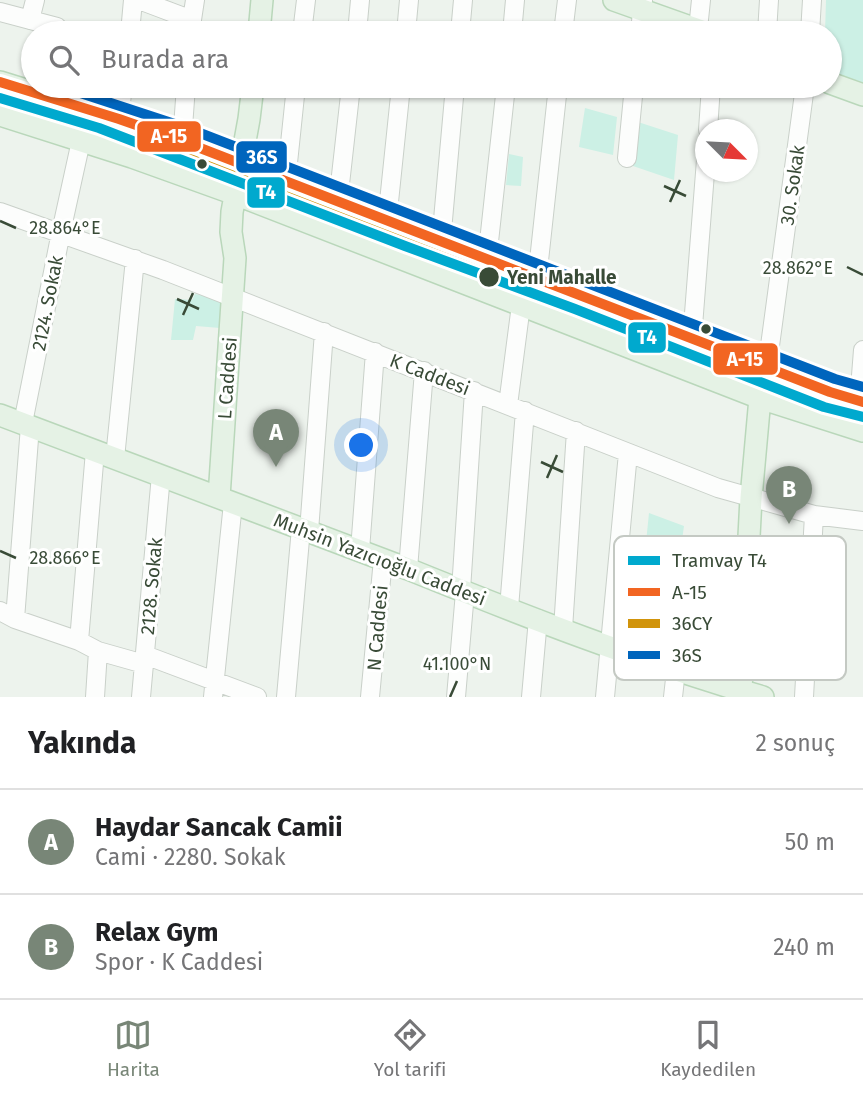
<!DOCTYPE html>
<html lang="tr">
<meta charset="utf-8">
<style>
:root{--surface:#fff;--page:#f2f2f2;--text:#202124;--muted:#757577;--line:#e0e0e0;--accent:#788677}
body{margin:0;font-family:"Fira Sans",sans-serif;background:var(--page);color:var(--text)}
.compass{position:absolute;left:695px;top:119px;width:63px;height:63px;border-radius:50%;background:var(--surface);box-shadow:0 2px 5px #0004;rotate:114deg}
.you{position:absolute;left:362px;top:446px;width:24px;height:24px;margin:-18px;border:5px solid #fff;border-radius:50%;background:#1a73e8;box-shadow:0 0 0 10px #1a73e833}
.badge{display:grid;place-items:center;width:46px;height:46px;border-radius:50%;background:var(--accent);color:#fff;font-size:23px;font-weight:700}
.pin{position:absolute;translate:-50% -58px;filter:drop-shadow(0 2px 4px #0008)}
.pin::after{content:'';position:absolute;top:37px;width:24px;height:21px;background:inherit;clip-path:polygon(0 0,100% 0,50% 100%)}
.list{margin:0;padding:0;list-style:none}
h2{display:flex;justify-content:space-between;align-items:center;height:91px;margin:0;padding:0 28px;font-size:30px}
h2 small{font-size:23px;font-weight:400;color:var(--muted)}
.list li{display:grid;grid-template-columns:46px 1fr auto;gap:21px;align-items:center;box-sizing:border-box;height:105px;padding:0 28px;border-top:2px solid var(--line)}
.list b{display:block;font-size:26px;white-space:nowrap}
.list p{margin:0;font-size:23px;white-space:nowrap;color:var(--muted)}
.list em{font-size:23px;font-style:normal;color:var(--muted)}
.icon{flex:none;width:38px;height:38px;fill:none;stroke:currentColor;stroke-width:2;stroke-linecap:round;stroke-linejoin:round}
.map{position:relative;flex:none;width:863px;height:697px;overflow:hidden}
.search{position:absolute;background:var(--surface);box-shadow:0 2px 5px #0004;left:21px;right:21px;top:21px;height:77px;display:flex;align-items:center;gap:18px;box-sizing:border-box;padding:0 24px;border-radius:38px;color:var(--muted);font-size:26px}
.sheet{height:301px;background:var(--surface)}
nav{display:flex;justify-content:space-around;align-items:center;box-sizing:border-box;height:98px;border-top:2px solid var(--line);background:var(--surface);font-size:19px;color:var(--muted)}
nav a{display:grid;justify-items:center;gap:4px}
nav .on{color:var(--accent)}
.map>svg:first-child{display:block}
.green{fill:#ccf0e5}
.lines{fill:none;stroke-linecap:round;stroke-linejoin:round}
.minor-casing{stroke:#c9d0c9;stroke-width:20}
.major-casing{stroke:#b9d7ba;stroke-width:24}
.minor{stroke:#fcfdfc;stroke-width:18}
.major{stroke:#e5f2e5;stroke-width:21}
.bus-1-casing{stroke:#fff;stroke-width:16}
.bus-2-casing{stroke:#fff;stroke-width:16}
.bus-3-casing{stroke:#fff;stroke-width:16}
.bus-1{stroke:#f26522;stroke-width:10}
.bus-2{stroke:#d1940b;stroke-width:10}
.bus-3{stroke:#0065bd;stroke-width:10}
.tram-1-casing{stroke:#fff;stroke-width:16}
.tram-1{stroke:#00a9ce;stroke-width:10}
.ticks{fill:none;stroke:#394b37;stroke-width:2.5}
.bus-dot{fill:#394b37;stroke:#fff;stroke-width:2.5}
.labels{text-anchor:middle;stroke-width:6;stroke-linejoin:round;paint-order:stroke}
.street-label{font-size:19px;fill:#394b37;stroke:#fff}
.stop-label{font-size:19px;font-weight:bold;fill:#394b37;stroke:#fff;text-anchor:start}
.key{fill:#fff;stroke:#c4c9c3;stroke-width:2}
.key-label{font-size:19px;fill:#394b37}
.ticks-label{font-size:18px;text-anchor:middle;fill:#394b37;stroke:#fff;stroke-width:6;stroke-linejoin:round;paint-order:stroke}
.line-badge{stroke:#fff;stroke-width:2.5}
.badge-label{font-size:19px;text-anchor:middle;font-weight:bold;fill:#fff}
</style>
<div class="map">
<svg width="863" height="697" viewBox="0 0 863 697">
<rect width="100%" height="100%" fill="#edf3ed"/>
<path class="green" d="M 826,0 L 863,0 L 863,83 L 830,72 L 830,33 L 825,33 Z
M 585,108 L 617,117 L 613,155 L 579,147 Z
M 638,122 L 678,135 L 674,180 L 633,166 Z
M 509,154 L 523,157 L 521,186 L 506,185 Z
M 195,294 L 221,299 L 220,328 L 196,326 L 193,340 L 171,340 L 175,299 L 192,300 Z
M 649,513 L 684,526 L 680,554 L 698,559 L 696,581 L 644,562 Z"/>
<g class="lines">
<defs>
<path id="minor" d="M 139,0 L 192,20
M 0,12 L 57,27 L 62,33
M 30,20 L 35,0
M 698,29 L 701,0
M 130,33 L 133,0
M 190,33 L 195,0
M 302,33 L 306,0
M 357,33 L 360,0
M 406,33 L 409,0
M 460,33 L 463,0
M 512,33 L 515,0
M 563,33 L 567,0
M 640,33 L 643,0
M 767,33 L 769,0
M 810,33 L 812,0
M 119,119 L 123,86
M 708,130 L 711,86
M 182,141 L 186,86
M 627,158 L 634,86
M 286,182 L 296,86
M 338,202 L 351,86
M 0,212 L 163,270 L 718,488 L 814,515 L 863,521
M 387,221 L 401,86
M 441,242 L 455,86
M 487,260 L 506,86
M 537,279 L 558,86
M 692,339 L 706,160
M 767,368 L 805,86
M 859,401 L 863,350
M 508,405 L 521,305
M 23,423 L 61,232 L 81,141
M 115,458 L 135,259
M 309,531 L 324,332
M 360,550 L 375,352
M 408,569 L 424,371
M 461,590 L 474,391
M 509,608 L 525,411
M 0,611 L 15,619 L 79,641 L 98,651 L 144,664
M 15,619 L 30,426
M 563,629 L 576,431
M 79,641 L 95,451
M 145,655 L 257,697
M 95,697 L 98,651
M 141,697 L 161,475
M 213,697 L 233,503
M 286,697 L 301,528
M 370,697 L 383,559
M 456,697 L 465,592
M 531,697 L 538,619
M 605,697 L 628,453
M 673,697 L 676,670
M 804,697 L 814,515"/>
<path id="major" d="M 614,0 L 707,33
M 259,33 L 262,0
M 0,82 L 119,119 L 182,141 L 830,392 L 863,402
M 830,83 L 863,95
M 0,115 L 132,157 L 235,194 L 760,398 L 863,431
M 0,415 L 408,569 C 524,616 642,662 763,697
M 219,497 L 235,258 L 231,232 L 232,212 L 249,119 L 253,86
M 741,690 L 751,498 L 760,398"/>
</defs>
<use href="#minor" class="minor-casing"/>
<use href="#major" class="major-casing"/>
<use href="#minor" class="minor"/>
<use href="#major" class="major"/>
<defs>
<path id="bus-1" d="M 0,82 L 119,119 L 182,141 L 830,392 L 863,402"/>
<path id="bus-2" d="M 0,97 L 115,132 L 177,154 L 825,405 L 859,415"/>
<path id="bus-3" d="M 59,86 L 187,128 L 835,379 L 863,387"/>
</defs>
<use href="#bus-1" class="bus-1-casing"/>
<use href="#bus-2" class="bus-2-casing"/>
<use href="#bus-3" class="bus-3-casing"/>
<use href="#bus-1" class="bus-1"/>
<use href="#bus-2" class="bus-2"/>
<use href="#bus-3" class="bus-3"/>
<defs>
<path id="tram-1" d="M 0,98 L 99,128 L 405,246 L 575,309 L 824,407 L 863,417"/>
</defs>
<use href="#tram-1" class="tram-1-casing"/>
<use href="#tram-1" class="tram-1"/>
</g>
<path class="ticks" d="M 664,186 L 686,196M 670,202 L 680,180M 0,221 L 16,228M 847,267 L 863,275M 177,299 L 199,309M 183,315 L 193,293M 541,462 L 563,472M 547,478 L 557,455M 0,551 L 16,558M 450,697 L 457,681"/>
<g class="bus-dot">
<circle cx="202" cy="164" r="6"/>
<circle cx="489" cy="277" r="11"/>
<circle cx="706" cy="329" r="6"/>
</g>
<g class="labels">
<g class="street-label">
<text transform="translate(792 185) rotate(-82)" y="7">30. Sokak</text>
<text transform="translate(47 303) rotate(-79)" y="7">2124. Sokak</text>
<text transform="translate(430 374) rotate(21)" y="7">K Caddesi</text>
<text transform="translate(227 378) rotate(-86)" y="7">L Caddesi</text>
<text transform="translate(380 559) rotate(21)" y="7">Muhsin Yazıcıoğlu Caddesi</text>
<text transform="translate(151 586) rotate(-85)" y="7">2128. Sokak</text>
<text transform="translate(377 628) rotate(-85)" y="7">N Caddesi</text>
</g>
<g class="stop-label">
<text x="507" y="284">Yeni Mahalle</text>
</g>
</g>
<rect x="614" y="536" width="232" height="144" rx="10" class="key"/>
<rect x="628" y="556" width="32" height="9" fill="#00a9ce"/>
<rect x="628" y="588" width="32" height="8" fill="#f26522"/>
<rect x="628" y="619" width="32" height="9" fill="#d1940b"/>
<rect x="628" y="651" width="32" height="8" fill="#0065bd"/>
<g class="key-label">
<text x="672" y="567">Tramvay T4</text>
<text x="672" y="599">A-15</text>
<text x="672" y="630">36CY</text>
<text x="672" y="662">36S</text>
</g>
<g class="ticks-label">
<text x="65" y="234">28.864°E</text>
<text x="798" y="274">28.862°E</text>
<text x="65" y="564">28.866°E</text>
<text x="457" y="670">41.100°N</text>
</g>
<g class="line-badge">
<rect x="136" y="120" width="66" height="33" rx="7" fill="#f26522"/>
<rect x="235" y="140" width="53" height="34" rx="7" fill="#0065bd"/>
<rect x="246" y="176" width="40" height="33" rx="7" fill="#00a9ce"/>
<rect x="627" y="321" width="40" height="33" rx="7" fill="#00a9ce"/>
<rect x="712" y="342" width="67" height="34" rx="7" fill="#f26522"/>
</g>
<g class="badge-label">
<text x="169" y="143">A-15</text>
<text x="262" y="164">36S</text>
<text x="266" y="199">T4</text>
<text x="647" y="344">T4</text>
<text x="745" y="366">A-15</text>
</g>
</svg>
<svg class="compass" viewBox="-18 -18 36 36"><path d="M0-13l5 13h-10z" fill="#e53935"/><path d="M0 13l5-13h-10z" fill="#757577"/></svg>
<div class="you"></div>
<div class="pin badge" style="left:276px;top:467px">A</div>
<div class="pin badge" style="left:789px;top:524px">B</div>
<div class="search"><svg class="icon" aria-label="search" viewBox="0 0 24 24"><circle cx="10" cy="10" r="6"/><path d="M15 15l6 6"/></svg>Burada ara</div>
</div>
<section class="sheet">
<h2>Yakında<small>2 sonuç</small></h2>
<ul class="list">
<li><span class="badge">A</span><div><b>Haydar Sancak Camii</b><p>Cami · 2280. Sokak</p></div><em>50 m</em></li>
<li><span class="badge">B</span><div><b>Relax Gym</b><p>Spor · K Caddesi</p></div><em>240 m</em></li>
</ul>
</section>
<nav>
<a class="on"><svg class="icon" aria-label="map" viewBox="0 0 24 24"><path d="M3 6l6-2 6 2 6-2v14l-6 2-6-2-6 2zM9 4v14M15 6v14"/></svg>Harita</a>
<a><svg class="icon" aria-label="directions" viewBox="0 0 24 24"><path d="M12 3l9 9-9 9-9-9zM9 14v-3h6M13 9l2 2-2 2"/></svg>Yol tarifi</a>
<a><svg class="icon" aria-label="saved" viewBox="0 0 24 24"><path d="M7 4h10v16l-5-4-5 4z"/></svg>Kaydedilen</a>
</nav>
